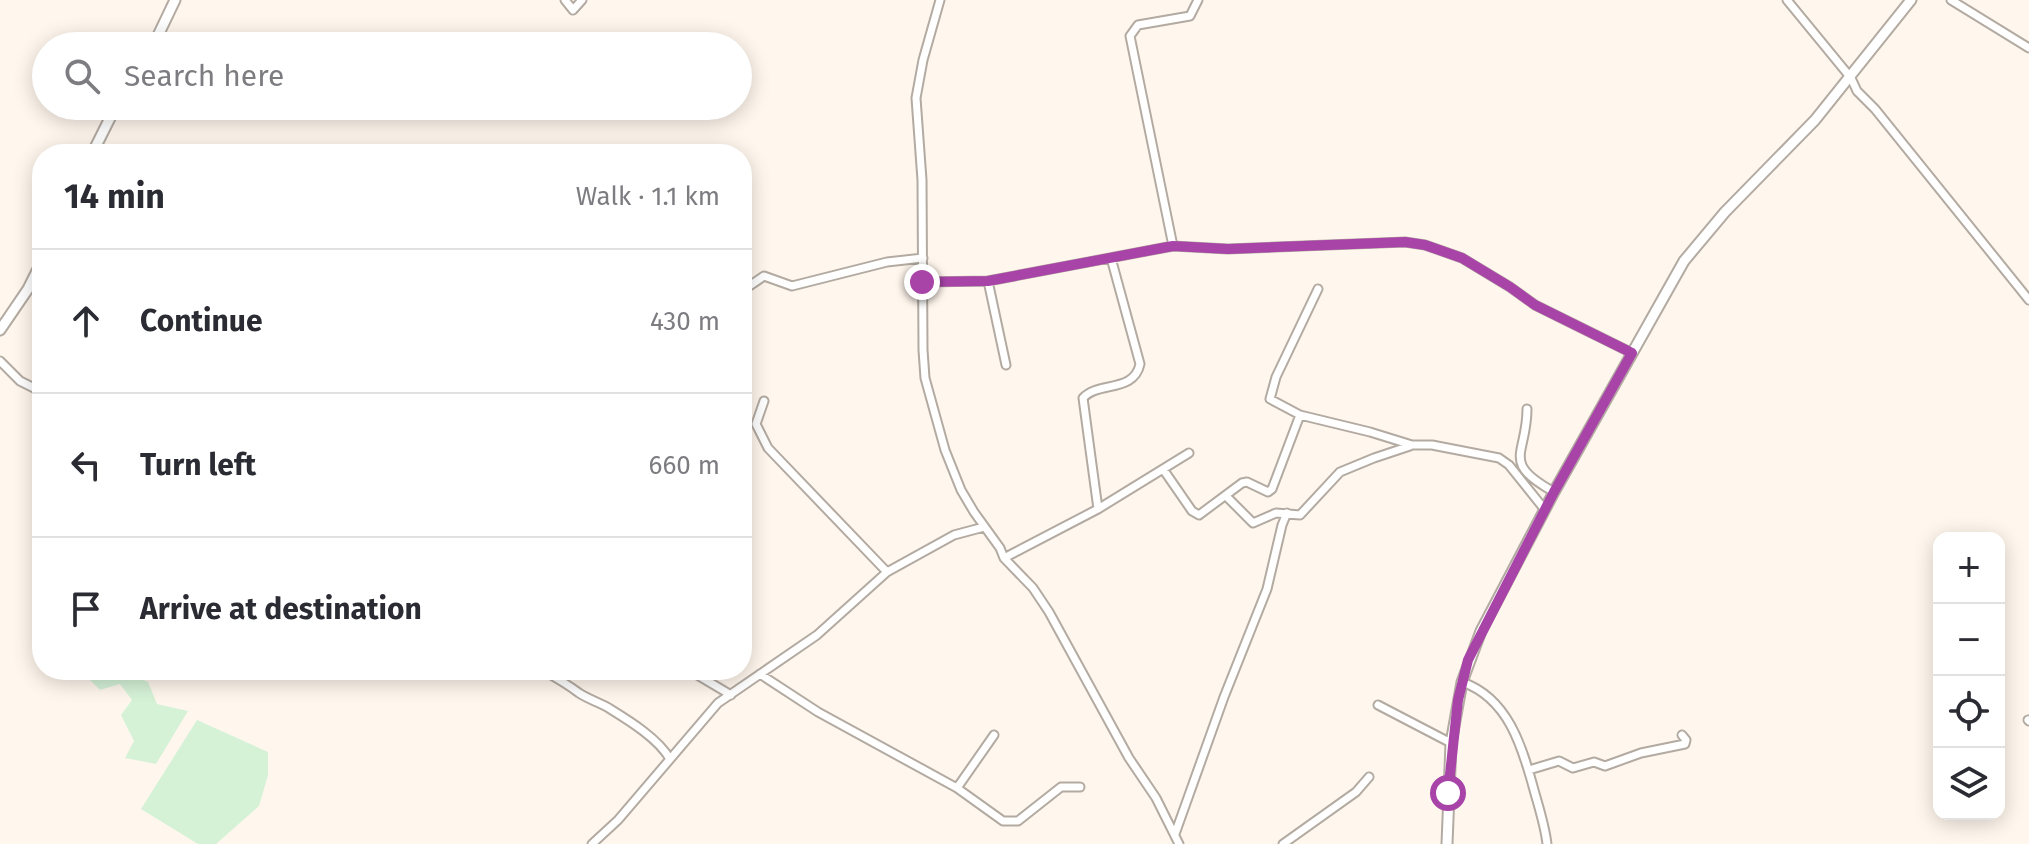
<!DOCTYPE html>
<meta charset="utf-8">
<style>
:root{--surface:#fff;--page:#f2f2f3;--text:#2b2b33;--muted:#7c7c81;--line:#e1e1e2}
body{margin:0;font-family:"Fira Sans",sans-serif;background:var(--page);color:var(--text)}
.controls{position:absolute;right:24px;bottom:24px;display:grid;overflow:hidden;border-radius:16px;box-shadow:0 4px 20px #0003}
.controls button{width:72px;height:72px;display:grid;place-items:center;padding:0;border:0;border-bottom:2px solid var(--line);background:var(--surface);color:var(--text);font:40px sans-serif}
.stop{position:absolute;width:24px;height:24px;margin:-18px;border:6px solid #a844a8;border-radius:50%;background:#fff}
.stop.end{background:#a844a8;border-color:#fff;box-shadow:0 2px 8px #0008}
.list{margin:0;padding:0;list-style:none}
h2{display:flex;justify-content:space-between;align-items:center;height:104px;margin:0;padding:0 32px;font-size:34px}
h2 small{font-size:26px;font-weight:400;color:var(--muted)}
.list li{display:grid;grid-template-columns:52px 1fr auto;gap:24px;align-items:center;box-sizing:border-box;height:144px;padding:0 32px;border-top:2px solid var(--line)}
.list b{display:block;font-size:30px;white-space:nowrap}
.list em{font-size:26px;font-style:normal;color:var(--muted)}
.icon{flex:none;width:44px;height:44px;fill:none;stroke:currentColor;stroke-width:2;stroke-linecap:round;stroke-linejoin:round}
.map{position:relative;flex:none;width:2029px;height:844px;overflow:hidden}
.search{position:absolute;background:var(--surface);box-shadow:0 4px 20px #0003;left:32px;top:32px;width:720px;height:88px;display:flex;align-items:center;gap:20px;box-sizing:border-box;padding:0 28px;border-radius:44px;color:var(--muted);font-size:30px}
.panel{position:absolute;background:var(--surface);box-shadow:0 4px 20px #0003;left:32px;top:144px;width:720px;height:536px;border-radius:32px}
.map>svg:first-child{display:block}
.green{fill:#d5f2d7}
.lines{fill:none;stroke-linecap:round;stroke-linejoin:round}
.minor-casing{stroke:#b3aba2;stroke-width:11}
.tertiary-casing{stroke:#b3aba2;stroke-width:13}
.minor{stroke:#fff;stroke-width:7}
.tertiary{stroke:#fff;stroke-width:9}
.route{stroke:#a844a8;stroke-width:10}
</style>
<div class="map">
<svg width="2029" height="844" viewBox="0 0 2029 844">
<rect width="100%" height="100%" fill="#fff6ed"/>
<path class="green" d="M 80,670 L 131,670 L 130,675 L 148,682 L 157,704 L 188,711 L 156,764 L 125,758 L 134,741 L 121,715 L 132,700 L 120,684 L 100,690 Z
M 197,720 L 268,752 L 268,775 L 259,806 L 216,844 L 198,844 L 141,809 Z"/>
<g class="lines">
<defs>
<path id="minor" d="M 565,0 L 573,10 L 582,0
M 940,0 L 923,60 L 916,98 L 922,180 L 923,350 L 925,378 L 945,450 L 961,490 L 974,512 L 1000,548 L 1004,558 L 1033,588 L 1049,612 L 1129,758 L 1156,798 L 1179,844
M 1787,0 L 1851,78 L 1857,91 L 1875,109 L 2029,300
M 1951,0 L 2029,48
M 1173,246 L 1130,36 L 1138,25 L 1190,16 L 1198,0
M 988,281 L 1006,365
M 922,282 L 988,281 L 1173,246 L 1228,249 L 1405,242 L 1425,245 L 1462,258 L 1510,287 L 1535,305 L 1632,353
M 1318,289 L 1276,377 L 1270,399 L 1300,415 L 1370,432 L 1412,445 L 1432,445 L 1499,458 L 1509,465 L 1545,510
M 742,291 L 764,276 L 792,286 L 887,262 L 923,258
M 0,361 L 20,381 L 42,392
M 764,401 L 756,424 L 768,448 L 887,572
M 1527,409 C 1527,455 1500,462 1554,492
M 1163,469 L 1192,511 L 1199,515 L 1242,483 L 1247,482 L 1268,492 L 1272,489 L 1300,415
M 1226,496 L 1253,523 L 1276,513 L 1300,515 L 1340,472 L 1374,458 L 1410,446
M 1098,509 L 1189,453
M 1004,558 L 1098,509 L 1083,398 C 1098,381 1134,393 1140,364 L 1111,258
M 542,670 C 555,677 567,684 579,693 C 588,699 598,702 607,707 C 628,720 658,738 670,759
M 689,670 L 731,695
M 760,674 L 818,712 L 957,788 L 1003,821 L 1018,821 L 1061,787 L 1080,787
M 1462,682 C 1508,698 1522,746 1534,790 C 1539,808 1545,826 1547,844
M 1378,705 L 1451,743
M 2028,720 L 2029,721
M 1529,770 L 1559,761 L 1573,768 L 1594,762 L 1605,766 L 1641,753 L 1685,744 L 1686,740 L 1682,735
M 957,788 L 994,735
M 1175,834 L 1224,697 L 1267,589 L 1282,525 L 1287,513
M 592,844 L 618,820 L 718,703 L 817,635 L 887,572 L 954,535 L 984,527
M 1283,844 L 1356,792 L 1369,777"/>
<path id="tertiary" d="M 153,46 L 175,0
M 92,154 L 116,106
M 0,330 L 28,289 L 42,261
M 1447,844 L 1451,743 L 1462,682 L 1481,631 L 1554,492 L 1684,261 L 1725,212 L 1815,120 L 1911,0"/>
</defs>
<use href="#minor" class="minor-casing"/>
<use href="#tertiary" class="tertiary-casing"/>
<use href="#minor" class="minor"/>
<use href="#tertiary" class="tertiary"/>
</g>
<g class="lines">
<path class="route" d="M 922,282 L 988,281 L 1173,246 L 1228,249 L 1405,242 L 1425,245 L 1462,258 L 1510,287 L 1535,305 L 1632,353 L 1554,492 L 1468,660 L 1458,700 L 1448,793"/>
</g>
</svg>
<div class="controls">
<button>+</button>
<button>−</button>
<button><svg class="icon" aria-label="locate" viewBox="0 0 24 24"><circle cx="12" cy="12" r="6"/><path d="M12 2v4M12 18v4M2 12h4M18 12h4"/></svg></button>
<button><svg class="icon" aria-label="layers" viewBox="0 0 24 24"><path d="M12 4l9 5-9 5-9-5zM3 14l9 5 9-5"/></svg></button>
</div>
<div class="stop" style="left:1448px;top:793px"></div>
<div class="stop end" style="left:922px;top:282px"></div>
<div class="search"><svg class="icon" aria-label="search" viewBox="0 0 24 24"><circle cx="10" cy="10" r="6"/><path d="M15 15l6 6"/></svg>Search here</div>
<section class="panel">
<h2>14 min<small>Walk · 1.1 km</small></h2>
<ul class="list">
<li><svg class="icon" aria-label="ahead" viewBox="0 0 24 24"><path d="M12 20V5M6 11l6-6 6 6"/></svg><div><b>Continue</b></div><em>430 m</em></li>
<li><svg class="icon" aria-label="left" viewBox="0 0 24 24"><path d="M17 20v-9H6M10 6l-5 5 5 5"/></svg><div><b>Turn left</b></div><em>660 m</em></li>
<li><svg class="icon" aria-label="arrive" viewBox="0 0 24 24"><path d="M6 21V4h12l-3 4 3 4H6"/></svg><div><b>Arrive at destination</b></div></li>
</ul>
</section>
</div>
